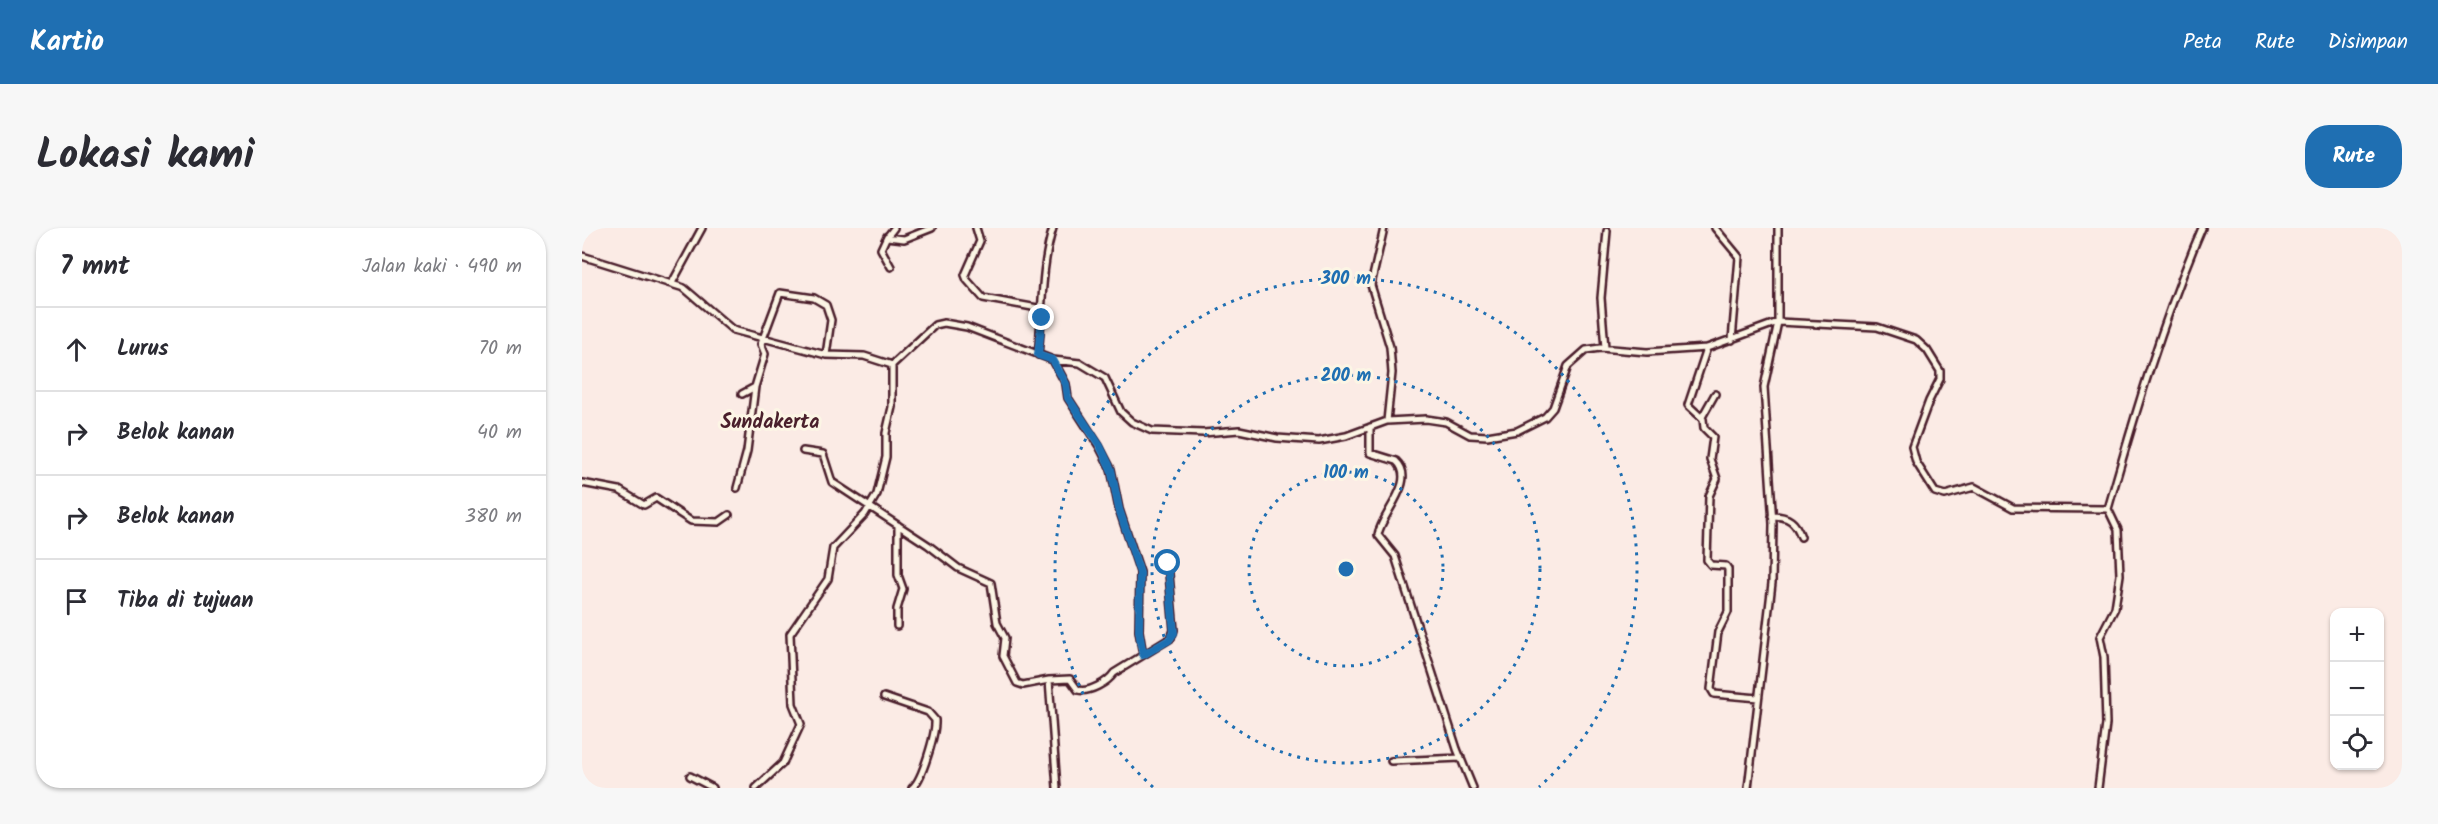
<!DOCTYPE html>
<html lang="id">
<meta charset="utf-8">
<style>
:root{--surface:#fff;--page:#f7f7f7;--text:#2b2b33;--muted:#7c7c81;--line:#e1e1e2;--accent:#1f6fb2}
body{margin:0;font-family:Kalam,sans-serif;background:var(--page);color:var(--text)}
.controls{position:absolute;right:18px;bottom:18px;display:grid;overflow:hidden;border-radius:12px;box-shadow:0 2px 4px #0004}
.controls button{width:54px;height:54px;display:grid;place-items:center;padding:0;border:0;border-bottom:2px solid var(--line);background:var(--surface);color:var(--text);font:30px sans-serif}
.stop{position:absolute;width:18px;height:18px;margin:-14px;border:4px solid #1f6fb2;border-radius:50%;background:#fff}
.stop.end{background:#1f6fb2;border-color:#fff;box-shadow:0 2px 6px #0008}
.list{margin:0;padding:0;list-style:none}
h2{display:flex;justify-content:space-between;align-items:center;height:78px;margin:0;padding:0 24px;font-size:26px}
h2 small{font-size:20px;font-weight:400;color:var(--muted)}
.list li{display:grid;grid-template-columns:39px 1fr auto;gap:18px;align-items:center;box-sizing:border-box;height:84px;padding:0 24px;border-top:2px solid var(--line)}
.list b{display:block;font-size:22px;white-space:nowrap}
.list em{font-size:20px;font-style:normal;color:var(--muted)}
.icon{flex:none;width:33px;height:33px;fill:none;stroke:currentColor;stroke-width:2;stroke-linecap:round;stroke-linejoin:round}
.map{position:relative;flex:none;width:1820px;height:560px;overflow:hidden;border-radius:24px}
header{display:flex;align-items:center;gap:36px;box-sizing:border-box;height:84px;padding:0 30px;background:var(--accent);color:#fff}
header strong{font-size:28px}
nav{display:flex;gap:33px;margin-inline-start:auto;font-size:21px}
.intro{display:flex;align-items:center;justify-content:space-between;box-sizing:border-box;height:144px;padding:0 36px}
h1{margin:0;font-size:42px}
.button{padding:15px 27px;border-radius:24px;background:var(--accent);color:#fff;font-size:21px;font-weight:700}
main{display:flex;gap:36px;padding:0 36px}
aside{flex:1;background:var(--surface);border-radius:24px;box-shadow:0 2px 4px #0004}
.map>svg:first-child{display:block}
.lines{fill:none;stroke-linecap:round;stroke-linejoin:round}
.street-casing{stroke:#4a1f2b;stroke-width:10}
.street{stroke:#fcf5e5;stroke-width:5}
.route{stroke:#1f6fb2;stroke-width:8}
.ring{fill:none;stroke:#1f6fb2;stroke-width:3;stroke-dasharray:3 6}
.labels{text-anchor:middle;stroke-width:6;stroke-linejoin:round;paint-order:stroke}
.quarter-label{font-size:20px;font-weight:bold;fill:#4a1f2b;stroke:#fcf5e5}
.centre{fill:#1f6fb2;stroke:#fcf5e5;stroke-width:3}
.ring-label{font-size:18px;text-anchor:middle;font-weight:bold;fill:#1f6fb2;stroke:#fcf5e5;stroke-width:6;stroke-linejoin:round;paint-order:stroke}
</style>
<header>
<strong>Kartio</strong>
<nav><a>Peta</a><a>Rute</a><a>Disimpan</a></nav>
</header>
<div class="intro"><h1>Lokasi kami</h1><a class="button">Rute</a></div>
<main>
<aside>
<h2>7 mnt<small>Jalan kaki · 490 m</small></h2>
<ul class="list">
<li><svg class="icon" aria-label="ahead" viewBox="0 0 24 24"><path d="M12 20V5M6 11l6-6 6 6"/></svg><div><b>Lurus</b></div><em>70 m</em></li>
<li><svg class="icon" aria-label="right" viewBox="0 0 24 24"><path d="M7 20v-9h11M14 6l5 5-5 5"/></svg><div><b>Belok kanan</b></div><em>40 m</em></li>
<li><svg class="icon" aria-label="right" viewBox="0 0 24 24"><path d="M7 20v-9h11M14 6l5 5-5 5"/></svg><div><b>Belok kanan</b></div><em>380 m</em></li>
<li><svg class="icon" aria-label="arrive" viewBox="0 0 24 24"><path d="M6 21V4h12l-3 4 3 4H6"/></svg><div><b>Tiba di tujuan</b></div></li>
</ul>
</aside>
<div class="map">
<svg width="1820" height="560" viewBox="0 0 1820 560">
<rect width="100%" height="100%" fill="#fbebe5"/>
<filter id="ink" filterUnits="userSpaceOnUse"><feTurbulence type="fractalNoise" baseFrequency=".0167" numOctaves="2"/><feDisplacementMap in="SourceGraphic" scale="12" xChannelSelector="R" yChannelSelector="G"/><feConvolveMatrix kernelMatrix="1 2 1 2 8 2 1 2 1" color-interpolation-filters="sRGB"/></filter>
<g filter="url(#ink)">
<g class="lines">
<defs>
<path id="street" d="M 312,0 L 305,9 L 322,11 L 350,0
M 394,0 L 398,13 L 383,47 L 385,52 L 401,70 L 461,81
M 802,0 L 789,57 L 808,119 L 810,145 L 805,193
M 1133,0 L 1157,29 L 1150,112
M 305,8 L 299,21 L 309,39
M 0,28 L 102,60 L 151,102 L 244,127 L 282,128 L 310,137 L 353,97 L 362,95 L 385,99 L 471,132 L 498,135 L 523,150 L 539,184 L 550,194 L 570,203 L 621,205 L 657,202 L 695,210 L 737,213 L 764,208 L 805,193 L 844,191 L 864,194 L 888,207 L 905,208 L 935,203 L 963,189 L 971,180 L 986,138 L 1004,122 L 1018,120 L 1065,124 L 1125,120 L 1196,94 L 1295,99 L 1334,112 L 1345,122 L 1358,143 L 1358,151 L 1347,173 L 1330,219 L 1334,234 L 1353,264 L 1363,267 L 1392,259 L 1431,280 L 1526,281 C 1553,186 1581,91 1620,0
M 90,55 L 120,0
M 1023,120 L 1019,70 L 1025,3
M 1125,120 L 1106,177 L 1121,191 L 1122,200 L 1131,209 L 1128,231 L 1135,251 L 1127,268 L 1125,332 L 1129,337 L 1144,338 L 1146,341 L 1146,384 L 1136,404 L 1129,461 L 1132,466 L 1176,470
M 456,127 C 461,84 458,42 471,0
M 471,132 L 484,156 L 486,170 L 517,218 L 529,241 L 537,281 L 558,344 L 557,403 L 561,427
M 160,166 L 173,159 L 183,126 L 179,116 L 198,65 L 232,70 L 244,77 L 249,92 L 244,127
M 1120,189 L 1133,166
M 788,199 L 788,225 L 814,233 C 836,253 799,286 796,307 L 813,328 L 875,521 L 891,560
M 221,223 L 241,226 L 250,254 L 346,317 L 376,340 L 409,355 L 415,395 L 423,410 L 421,428 L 435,455 L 441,457 L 467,452 L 475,560
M 0,255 L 37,262 L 62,277 L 74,270 L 109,293 L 137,294 L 147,287
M 155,260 L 165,223 L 173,159
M 1190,288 C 1207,288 1214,294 1219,309
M 315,398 L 315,381 L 321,361 L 316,347 L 316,297
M 467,452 L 488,451 L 496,462 C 507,465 526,454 532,445 L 589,410 L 592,402 L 586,335
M 302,469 L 346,484 L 353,492 C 354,505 340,553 330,560
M 809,533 L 879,530
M 108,548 L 131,560
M 174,560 L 201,535 L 219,496 L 211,476 L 208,406 L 246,351 L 251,320 L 283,286 L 295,266 L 304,229 L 304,205 L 310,179 L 310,137
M 1166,560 L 1190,355 L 1191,296 L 1182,159 L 1196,94 L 1196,0
M 1516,560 L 1524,496 L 1522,429 L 1518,409 L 1533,380 L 1538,347 L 1536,302 L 1526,281"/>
</defs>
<use href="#street" class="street-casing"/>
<use href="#street" class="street"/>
</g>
</g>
<g class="lines" filter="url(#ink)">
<path class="route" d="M 460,90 L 456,127 L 471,132 L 484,156 L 486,170 L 518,218 L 529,241 L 537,281 L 558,345 L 557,403 L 561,427 L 587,412 L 592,405 L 586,335"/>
</g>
<g class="ring">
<circle cx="764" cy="341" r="97"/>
<circle cx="764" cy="341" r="194"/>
<path d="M571 559A291 291 0 1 1 957 559"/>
</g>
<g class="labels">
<g class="quarter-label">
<text x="188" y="200">Sundakerta</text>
</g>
</g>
<circle cx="764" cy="341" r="9" class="centre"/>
<g class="ring-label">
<text x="764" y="56">300 m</text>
<text x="764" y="153">200 m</text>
<text x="764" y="250">100 m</text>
</g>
</svg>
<div class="controls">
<button>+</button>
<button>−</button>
<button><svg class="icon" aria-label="locate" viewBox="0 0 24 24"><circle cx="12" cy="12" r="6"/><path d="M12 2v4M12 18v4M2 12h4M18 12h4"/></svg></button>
</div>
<div class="stop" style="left:586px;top:335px"></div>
<div class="stop end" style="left:460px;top:90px"></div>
</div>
</main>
